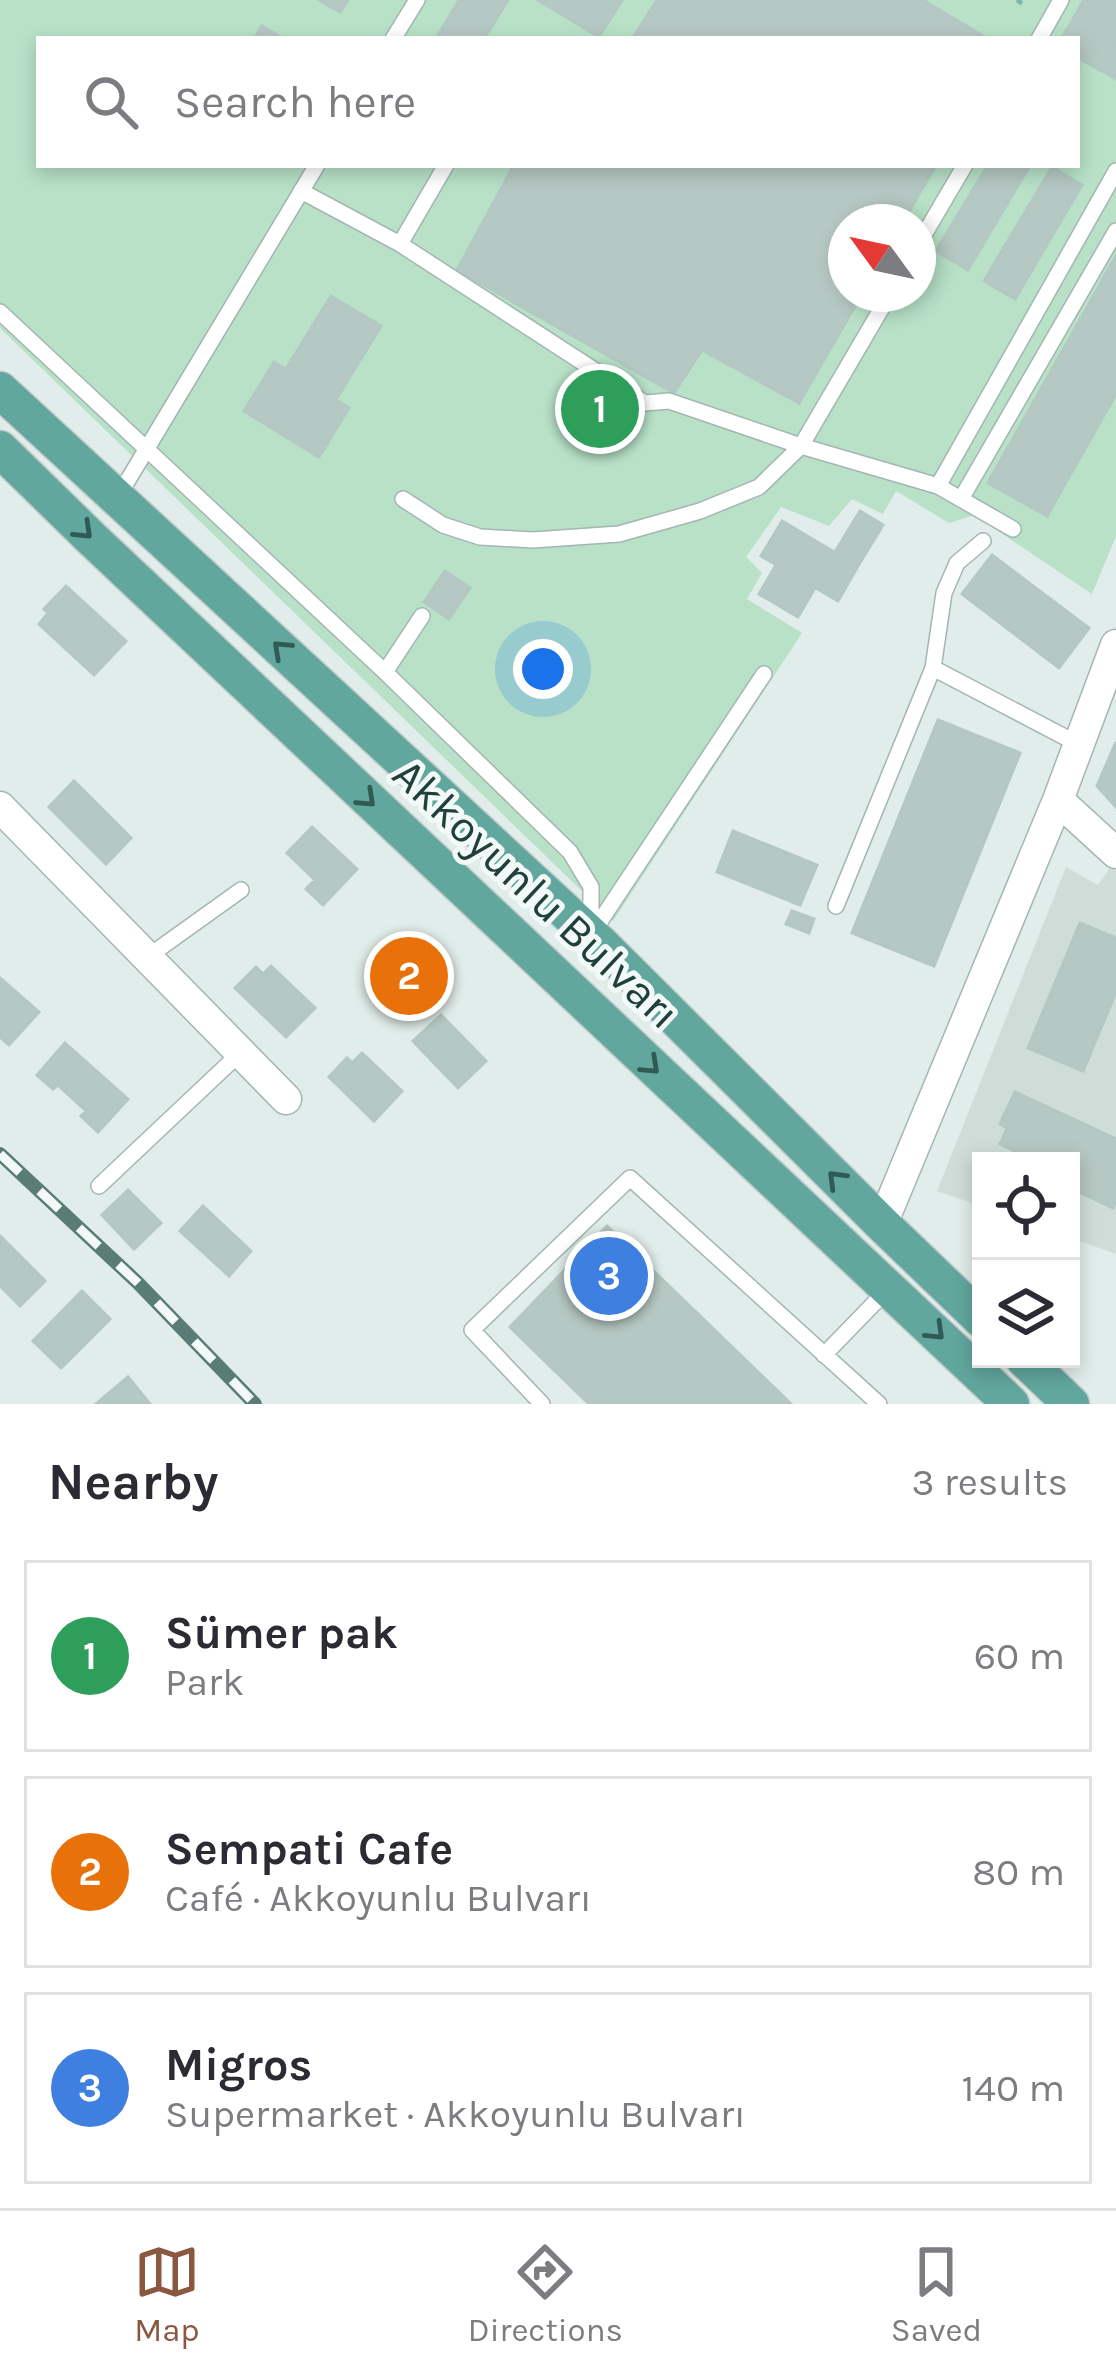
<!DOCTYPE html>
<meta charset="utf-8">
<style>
:root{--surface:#fff;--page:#f2f2f3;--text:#2b2b33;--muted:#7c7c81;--line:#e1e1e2;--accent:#8a583f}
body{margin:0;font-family:Karla,sans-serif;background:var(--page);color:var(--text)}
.controls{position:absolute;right:36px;bottom:36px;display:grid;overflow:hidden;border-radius:0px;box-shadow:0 6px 18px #0003}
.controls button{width:108px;height:108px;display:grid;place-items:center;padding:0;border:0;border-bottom:3px solid var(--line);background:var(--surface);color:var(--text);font:60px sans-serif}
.compass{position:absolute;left:828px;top:204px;width:108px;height:108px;border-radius:50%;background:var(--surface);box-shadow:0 6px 18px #0003;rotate:303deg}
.you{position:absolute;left:543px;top:669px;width:42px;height:42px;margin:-30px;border:9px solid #fff;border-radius:50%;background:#1a73e8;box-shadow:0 0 0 18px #1a73e833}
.badge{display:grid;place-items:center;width:78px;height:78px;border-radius:50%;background:var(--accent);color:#fff;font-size:39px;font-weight:700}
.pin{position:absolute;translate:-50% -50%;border:6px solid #fff;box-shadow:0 3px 12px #0006}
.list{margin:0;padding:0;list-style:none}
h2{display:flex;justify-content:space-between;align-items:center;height:156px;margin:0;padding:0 48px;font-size:51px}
h2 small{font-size:39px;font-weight:400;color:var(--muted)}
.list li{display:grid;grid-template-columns:78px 1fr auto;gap:36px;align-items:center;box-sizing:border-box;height:192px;margin:0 24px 24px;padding:0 24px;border:3px solid var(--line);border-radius:0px}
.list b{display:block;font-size:45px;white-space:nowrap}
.list p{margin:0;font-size:39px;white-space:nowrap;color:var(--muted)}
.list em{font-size:39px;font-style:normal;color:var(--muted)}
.icon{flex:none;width:66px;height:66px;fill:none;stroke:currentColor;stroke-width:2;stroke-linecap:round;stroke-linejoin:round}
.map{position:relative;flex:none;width:1116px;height:1404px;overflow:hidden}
.search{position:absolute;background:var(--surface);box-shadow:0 6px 18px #0003;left:36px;right:36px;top:36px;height:132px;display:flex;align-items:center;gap:30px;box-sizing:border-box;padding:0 42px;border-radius:0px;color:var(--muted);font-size:45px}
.sheet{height:804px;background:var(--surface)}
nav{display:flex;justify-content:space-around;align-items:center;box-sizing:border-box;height:168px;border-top:3px solid var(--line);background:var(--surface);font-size:33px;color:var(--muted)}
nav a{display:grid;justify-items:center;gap:6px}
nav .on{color:var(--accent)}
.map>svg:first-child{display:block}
.built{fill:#cfddd9}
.green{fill:#b8e1c8;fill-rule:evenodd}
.building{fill:#b6c8c3;stroke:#b3c8c2;stroke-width:3}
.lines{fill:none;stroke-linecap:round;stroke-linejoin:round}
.lane-casing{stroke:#a3b6b2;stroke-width:18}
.street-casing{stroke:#a3b6b2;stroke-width:33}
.primary-casing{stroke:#c1cac8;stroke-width:39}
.path{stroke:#7eb4aa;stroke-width:4.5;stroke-dasharray:6 9;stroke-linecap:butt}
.lane{stroke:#fff;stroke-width:15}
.street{stroke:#fff;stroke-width:30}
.primary{stroke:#61a79e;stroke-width:36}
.rail-casing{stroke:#5a7c77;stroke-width:14}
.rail{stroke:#f2f9f7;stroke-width:9;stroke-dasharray:27;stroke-linecap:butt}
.oneway{stroke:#305a54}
.labels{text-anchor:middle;stroke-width:10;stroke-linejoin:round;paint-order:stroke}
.street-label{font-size:45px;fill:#20403b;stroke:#f2f9f7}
</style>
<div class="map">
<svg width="1116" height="1404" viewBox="0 0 1116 1404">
<rect width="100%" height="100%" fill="#e1edea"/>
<path class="built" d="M 1111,866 L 1116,871 L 1116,1254 L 1071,1238 L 1071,1161 L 981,1161 L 981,1206 L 937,1191 L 1066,867 L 1098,885 Z"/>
<path class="green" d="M 0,0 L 1116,0 L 1116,536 L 1092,594 L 974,515 L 949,523 L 896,491 L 883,514 L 852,499 L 829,526 L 781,507 L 746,557 L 762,573 L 747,599 L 802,633 L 613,921 L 0,328 ZM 39,39 L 1077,39 L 1077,165 L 39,165 ZM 846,222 L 918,222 L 918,294 L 846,294 Z"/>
<path class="building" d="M 319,0 L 348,0 L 340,12 Z
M 459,0 L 508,0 L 484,39 L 441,39 L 437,37 Z
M 538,0 L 622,0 L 599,37 Z
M 657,0 L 923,0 L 988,39 L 632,39 Z
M 1084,0 L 1116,0 L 1116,46 L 1072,21 Z
M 1072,21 L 1104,39 L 1089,64 L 1077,57 L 1077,39 L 1061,39 Z
M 262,26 L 284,39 L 254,39 Z
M 1104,39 L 1116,46 L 1116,79 L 1089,64 Z
M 514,165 L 936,165 L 903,222 L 846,222 L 846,294 L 862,294 L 799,403 L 702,350 L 674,393 L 457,270 Z
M 988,165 L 1030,165 L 968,270 L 936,251 Z
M 1052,167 L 1082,185 L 1015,299 L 984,281 Z
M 1116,256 L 1116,394 L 1047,516 L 988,483 Z
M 331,296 L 381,326 L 328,413 L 278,382 Z
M 274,362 L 286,370 L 278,382 L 328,413 L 336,400 L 349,408 L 319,457 L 244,411 Z
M 860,511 L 883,525 L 858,566 L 835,552 Z
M 782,521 L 858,566 L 838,601 L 761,556 Z
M 992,555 L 1089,628 L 1059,668 L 962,594 Z
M 776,565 L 815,588 L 798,617 L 759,594 Z
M 445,571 L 470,588 L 449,619 L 424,602 Z
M 66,586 L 126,641 L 94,675 L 39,624 L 48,613 L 44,609 Z
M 938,720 L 1020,753 L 934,966 L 852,933 Z
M 1116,742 L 1116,807 L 1097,786 Z
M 74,781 L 131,838 L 106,864 L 49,807 Z
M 312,827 L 357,869 L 323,905 L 306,889 L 315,880 L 287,853 Z
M 733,831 L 817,865 L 800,905 L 717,872 Z
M 792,911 L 814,919 L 809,933 L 786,924 Z
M 1080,923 L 1116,938 L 1116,992 L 1083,1071 L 1028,1048 Z
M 271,966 L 315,1008 L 286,1037 L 235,988 L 256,967 L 263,974 Z
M 0,978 L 39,1012 L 9,1045 L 0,1037 Z
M 441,1015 L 486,1061 L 458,1088 L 413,1041 Z
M 65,1043 L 128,1099 L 98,1132 L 81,1116 L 86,1111 L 58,1085 L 53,1089 L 37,1075 Z
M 362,1053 L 402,1091 L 374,1121 L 329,1077 L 347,1058 L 352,1063 Z
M 1015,1092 L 1116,1139 L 1116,1202 L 1113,1208 L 1071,1188 L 1071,1161 L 1017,1161 L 1021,1154 L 1000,1144 L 1007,1128 L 1000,1124 Z
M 128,1190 L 161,1223 L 134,1249 L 102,1215 Z
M 203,1206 L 251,1251 L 229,1276 L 180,1231 Z
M 607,1226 L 791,1404 L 589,1404 L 510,1327 Z
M 0,1236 L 45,1281 L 20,1306 L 0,1286 Z
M 82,1291 L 110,1319 L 61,1368 L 33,1341 Z
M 128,1377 L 150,1404 L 96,1404 Z"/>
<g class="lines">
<defs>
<path id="lane" d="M 393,39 L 417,0
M 1039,39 L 1061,0
M 301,191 L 400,244 L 645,403 L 669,401 L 801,446 L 938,486 L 1013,529
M 400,244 L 446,165
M 918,245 L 965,165
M 0,312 L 385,672 L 570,852 L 591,887 L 591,925
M 938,486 L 1116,171
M 119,495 L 317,165
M 403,499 L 443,525 L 480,537 L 533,540 L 619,534 L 700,511 L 759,487 L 801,446 L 890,294
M 961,499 L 1116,231
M 933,668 L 1078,744
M 385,672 L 422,616
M 836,906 L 933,668 L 944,593 L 957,563 L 983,541
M 593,932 L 764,674
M 146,958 L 241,890
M 99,1186 L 239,1054
M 824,1355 L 889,1288
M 542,1404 L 472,1330 L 630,1178 L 879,1404"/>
<path id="street" d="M 1058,800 L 1116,853
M 0,807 L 286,1099
M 882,1224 L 1058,800 L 1116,645"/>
<path id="primary" d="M 0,390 L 603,946 L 882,1224 L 981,1319
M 0,449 L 91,538 L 1011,1404
M 1024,1359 L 1071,1404"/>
</defs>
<use href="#lane" class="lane-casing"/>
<use href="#street" class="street-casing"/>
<use href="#primary" class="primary-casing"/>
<path class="path" d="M 1017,0 L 1029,8"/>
<use href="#lane" class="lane"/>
<use href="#street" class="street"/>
<use href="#primary" class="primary"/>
<defs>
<path id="rail" d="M 0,1154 L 138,1283 L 255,1404"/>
</defs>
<use href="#rail" class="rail-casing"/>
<use href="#rail" class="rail"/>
</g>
<defs><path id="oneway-chevron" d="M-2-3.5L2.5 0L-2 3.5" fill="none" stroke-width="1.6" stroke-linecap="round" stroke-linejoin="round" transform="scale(3)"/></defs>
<g class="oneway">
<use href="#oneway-chevron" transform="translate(84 531) rotate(44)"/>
<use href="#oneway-chevron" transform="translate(281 649) rotate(-137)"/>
<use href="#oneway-chevron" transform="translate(367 799) rotate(43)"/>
<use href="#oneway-chevron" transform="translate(651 1066) rotate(43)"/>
<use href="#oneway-chevron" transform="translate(836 1179) rotate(-135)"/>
<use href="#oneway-chevron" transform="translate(936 1332) rotate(44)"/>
</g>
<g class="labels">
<g class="street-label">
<text transform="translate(537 893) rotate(43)" y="16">Akkoyunlu Bulvarı</text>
</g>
</g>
</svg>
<div class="controls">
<button><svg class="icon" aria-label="locate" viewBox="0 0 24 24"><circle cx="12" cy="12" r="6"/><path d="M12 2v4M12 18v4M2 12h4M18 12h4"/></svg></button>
<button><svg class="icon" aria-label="layers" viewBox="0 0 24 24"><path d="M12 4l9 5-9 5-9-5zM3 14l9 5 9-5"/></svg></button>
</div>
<svg class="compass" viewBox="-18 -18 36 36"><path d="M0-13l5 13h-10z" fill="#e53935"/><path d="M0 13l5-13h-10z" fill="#7c7c81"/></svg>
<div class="you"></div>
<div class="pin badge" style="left:600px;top:409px;background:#2e9e5b">1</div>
<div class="pin badge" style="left:409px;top:976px;background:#e8710a">2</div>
<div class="pin badge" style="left:609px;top:1276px;background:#3f7fe0">3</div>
<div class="search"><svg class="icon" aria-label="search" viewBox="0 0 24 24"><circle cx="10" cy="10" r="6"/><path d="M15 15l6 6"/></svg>Search here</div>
</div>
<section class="sheet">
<h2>Nearby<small>3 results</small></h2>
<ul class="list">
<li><span class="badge" style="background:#2e9e5b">1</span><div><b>Sümer pak</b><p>Park</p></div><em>60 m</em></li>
<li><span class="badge" style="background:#e8710a">2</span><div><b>Sempati Cafe</b><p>Café · Akkoyunlu Bulvarı</p></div><em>80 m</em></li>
<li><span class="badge" style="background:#3f7fe0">3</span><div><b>Migros</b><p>Supermarket · Akkoyunlu Bulvarı</p></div><em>140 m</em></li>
</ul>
</section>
<nav>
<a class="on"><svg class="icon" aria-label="map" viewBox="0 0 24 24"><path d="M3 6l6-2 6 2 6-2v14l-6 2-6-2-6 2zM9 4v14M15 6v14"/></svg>Map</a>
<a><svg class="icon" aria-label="directions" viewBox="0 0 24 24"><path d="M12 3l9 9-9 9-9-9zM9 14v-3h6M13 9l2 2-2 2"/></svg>Directions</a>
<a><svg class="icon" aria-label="saved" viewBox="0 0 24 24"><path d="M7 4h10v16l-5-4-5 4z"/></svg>Saved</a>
</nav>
